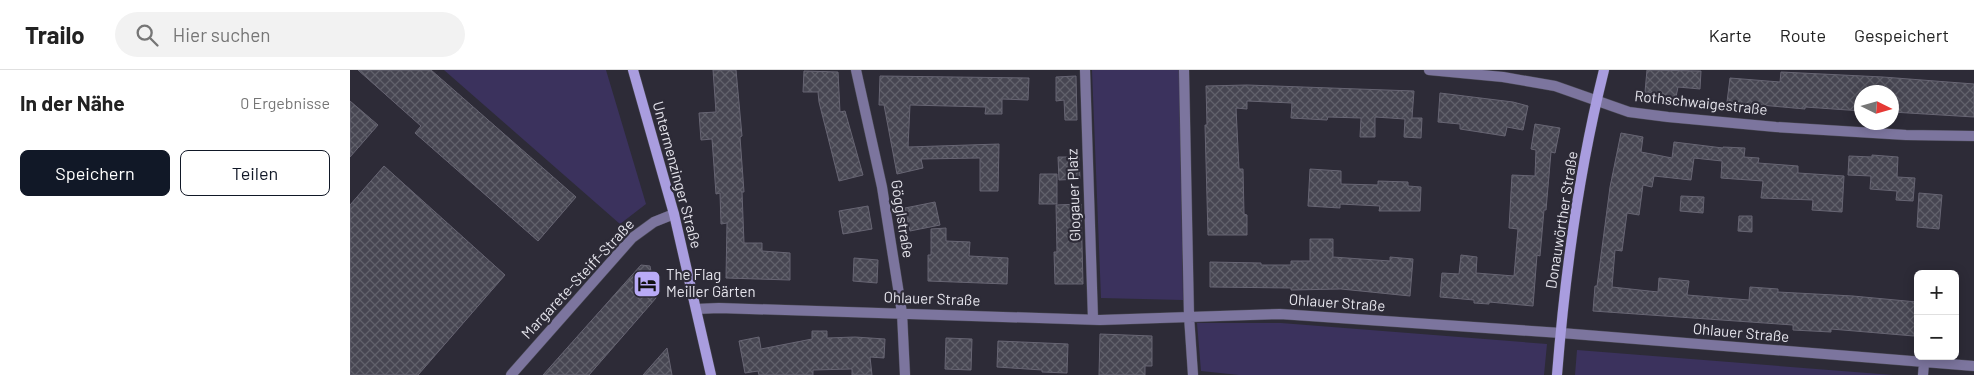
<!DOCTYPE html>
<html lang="de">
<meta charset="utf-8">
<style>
:root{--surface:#fff;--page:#f2f2f2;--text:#222;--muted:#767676;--line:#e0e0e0;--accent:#111827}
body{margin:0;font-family:Barlow,sans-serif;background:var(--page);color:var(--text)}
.controls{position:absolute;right:15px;bottom:15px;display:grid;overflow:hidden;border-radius:8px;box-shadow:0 2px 12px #0003}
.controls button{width:45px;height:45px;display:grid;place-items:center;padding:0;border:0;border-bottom:1px solid var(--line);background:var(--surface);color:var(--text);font:25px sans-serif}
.compass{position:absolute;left:1504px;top:15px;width:45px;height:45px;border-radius:50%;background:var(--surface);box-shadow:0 2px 12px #0003;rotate:95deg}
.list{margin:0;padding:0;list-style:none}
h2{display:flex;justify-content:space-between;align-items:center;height:65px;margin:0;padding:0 20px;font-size:21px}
h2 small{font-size:16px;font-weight:400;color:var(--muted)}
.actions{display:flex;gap:10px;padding:15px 20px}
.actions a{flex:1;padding:11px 0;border:1px solid var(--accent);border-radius:8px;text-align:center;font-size:18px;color:var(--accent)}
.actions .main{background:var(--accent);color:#fff}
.icon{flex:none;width:28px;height:28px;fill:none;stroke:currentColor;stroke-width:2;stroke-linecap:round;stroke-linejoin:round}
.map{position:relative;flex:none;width:1624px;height:305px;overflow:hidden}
header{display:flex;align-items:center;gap:30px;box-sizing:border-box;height:70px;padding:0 25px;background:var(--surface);border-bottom:1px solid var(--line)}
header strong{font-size:24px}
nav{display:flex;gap:28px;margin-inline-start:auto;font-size:18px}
.search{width:350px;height:45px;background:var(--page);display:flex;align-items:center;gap:12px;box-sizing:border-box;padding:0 18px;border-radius:28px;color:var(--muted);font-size:19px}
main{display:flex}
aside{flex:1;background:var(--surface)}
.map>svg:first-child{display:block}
.green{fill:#3b325d}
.building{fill:url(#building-cross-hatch);stroke:#676573}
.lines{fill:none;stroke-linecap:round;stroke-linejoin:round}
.street-casing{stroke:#4a4954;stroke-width:11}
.secondary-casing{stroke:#4a4954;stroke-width:11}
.street{stroke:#7c759e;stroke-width:10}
.secondary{stroke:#a99ddf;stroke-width:10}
.labels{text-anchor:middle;stroke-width:4.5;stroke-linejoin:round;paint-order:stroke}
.street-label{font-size:15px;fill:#e5e4ec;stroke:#2d2b37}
.poi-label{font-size:15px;fill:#e5e4ec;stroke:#2d2b37;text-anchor:start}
</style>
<header>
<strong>Trailo</strong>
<div class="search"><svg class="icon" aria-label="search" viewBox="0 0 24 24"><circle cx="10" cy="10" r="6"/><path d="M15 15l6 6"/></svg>Hier suchen</div>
<nav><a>Karte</a><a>Route</a><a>Gespeichert</a></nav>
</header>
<main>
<aside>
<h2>In der Nähe<small>0 Ergebnisse</small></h2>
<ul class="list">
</ul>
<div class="actions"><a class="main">Speichern</a><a>Teilen</a></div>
</aside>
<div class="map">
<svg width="1624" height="305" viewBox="0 0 1624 305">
<defs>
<pattern id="building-cross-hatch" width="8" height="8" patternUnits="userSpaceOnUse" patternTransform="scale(1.25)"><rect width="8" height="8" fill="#474652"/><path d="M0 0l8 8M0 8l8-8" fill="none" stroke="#61616b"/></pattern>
</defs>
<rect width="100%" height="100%" fill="#2d2b37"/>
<path class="green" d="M 94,0 L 256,0 L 296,134 L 270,154 Z
M 742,0 L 829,0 L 833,230 L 751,228 Z
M 847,253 L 931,253 L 1197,274 L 1194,305 L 889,305 L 851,301 Z
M 1227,280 L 1543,305 L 1225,305 Z"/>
<path class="building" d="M 8,0 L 81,0 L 226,127 L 188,171 L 65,63 L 71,56 Z
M 363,0 L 386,0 L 392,66 L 390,67 L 394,122 L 392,122 L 394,173 L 412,173 L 412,181 L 440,183 L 440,210 L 376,208 L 377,153 L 371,154 L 370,123 L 366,124 L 362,69 L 351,70 L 349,43 L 366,42 Z
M 1297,0 L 1351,1 L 1350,19 L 1328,17 L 1326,27 L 1295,22 Z
M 454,1 L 488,2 L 490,42 L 495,41 L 513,105 L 489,111 L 469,32 L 468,22 L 453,22 Z
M 1431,2 L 1533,7 L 1624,14 L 1624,47 L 1542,42 L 1542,22 L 1512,22 L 1512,41 L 1455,37 L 1455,39 L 1377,32 L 1380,8 L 1430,12 Z
M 530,6 L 679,8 L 678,30 L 652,29 L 652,44 L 635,44 L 636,37 L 560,35 L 558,77 L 649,74 L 648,121 L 630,121 L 630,88 L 571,89 L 573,98 L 547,104 L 534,35 L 529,35 Z
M 726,6 L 727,50 L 715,50 L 714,30 L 706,31 L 706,7 Z
M 897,15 L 1064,21 L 1062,48 L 1072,48 L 1071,68 L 1054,67 L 1055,49 L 1025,47 L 1025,67 L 1010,67 L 1011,48 L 978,47 L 977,50 L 941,48 L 942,33 L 897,31 L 897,39 L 886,38 L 889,99 L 893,99 L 894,144 L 897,145 L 897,165 L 858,165 L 855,55 L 857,55 L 856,16 Z
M 1090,23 L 1163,32 L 1178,36 L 1173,60 L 1157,57 L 1155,66 L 1110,59 L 1110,54 L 1088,52 Z
M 0,31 L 28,55 L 0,87 Z
M 1185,54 L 1210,58 L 1205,83 L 1201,82 L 1196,140 L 1194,140 L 1190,186 L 1187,185 L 1183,236 L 1139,232 L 1139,234 L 1124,233 L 1124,230 L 1090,227 L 1092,203 L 1109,204 L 1111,185 L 1127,187 L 1126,203 L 1164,206 L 1168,159 L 1159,158 L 1162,105 L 1185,106 L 1186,80 L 1181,79 Z
M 1271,63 L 1293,67 L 1291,82 L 1322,88 L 1324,72 L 1373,78 L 1373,77 L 1395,78 L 1394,87 L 1409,88 L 1408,93 L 1448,96 L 1448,103 L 1494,106 L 1492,142 L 1462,140 L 1463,130 L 1411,128 L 1413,111 L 1371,108 L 1372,91 L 1344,88 L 1341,110 L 1304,106 L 1302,117 L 1293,115 L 1289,145 L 1277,143 L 1272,181 L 1265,180 L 1262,217 L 1308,222 L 1309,208 L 1339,211 L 1337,225 L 1399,230 L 1400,217 L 1428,219 L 1428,222 L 1503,226 L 1567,232 L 1564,266 L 1481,259 L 1481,262 L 1443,260 L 1443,255 L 1243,241 L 1245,216 L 1247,216 L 1260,117 Z
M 1522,85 L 1548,87 L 1547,107 L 1565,108 L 1563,131 L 1546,130 L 1547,121 L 1520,119 L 1521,106 L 1498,105 L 1499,86 L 1522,87 Z
M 708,87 L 729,87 L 730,109 L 709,110 Z
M 34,96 L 155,205 L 68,305 L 0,305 L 0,135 Z
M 960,99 L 991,101 L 991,114 L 1028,115 L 1028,111 L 1058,112 L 1058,116 L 1071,117 L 1070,141 L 1029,141 L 1030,136 L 990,134 L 990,138 L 958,136 Z
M 690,104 L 707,104 L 707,134 L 689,134 Z
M 1569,123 L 1592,125 L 1589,159 L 1567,157 Z
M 1331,126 L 1354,127 L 1353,143 L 1330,141 Z
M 585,132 L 590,155 L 560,161 L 555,138 Z
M 731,134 L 733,214 L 705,214 L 704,182 L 707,182 L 706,135 Z
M 518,136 L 522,159 L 493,164 L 489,141 Z
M 1389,146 L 1402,146 L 1402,162 L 1388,161 Z
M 596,158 L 596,171 L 620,172 L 619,186 L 658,188 L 657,214 L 578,211 L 578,185 L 581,185 L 581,159 Z
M 960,169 L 983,169 L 983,187 L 1040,191 L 1040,187 L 1063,189 L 1060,226 L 991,219 L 941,220 L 941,218 L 860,217 L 860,192 L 911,193 L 911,195 L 941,195 L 941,191 L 960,191 Z
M 504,188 L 528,190 L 527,213 L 503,211 Z
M 291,195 L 300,196 L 306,228 L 239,305 L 193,305 Z
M 462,261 L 477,261 L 477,268 L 505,267 L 535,269 L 534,288 L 520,287 L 522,305 L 502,305 L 502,299 L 463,300 L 463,305 L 409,305 L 408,301 L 395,303 L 389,271 L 409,267 L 411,279 L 462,269 Z
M 750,264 L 802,266 L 802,296 L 795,296 L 795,305 L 749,305 Z
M 596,268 L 622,269 L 621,300 L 595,299 Z
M 648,271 L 718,274 L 717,303 L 692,302 L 692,300 L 647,297 Z
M 317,278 L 322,305 L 293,305 Z"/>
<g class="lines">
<defs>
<path id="street" d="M 506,0 L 532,117 L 552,243 L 555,305
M 735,0 L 743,249
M 834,0 L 839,246 L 843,305
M 1079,0 L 1153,7 L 1205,16 L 1279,42 L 1318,47 L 1426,57 L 1556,65 L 1624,66
M 346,239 L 369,238 L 750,250 L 930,244 L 1211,263 L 1624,296
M 161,305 L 282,168 L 304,152 L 324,144
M 1573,305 L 1574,293"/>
<path id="secondary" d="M 283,0 L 324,144 L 361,305
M 1207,305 C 1215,203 1229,100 1254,0"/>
</defs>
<use href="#street" class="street-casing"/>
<use href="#secondary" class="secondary-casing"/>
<use href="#street" class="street"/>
<use href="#secondary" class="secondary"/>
</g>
<defs>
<symbol id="hotel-square" viewBox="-11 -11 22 22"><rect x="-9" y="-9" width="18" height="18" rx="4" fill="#b9abf7" stroke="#2d2b37"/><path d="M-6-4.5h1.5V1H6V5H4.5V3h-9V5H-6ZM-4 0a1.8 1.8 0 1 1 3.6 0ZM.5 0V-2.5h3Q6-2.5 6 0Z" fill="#111"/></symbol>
</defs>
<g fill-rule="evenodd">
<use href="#hotel-square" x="281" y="198" width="32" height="32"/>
</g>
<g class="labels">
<g class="street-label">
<text transform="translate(1351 33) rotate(6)" y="5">Rothschwaigestraße</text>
<text transform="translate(327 105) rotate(75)" y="5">Untermenzinger Straße</text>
<text transform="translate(724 125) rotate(-92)" y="5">Glogauer Platz</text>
<text transform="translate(552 149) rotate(81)" y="5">Gögglstraße</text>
<text transform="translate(1212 150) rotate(-81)" y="5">Donauwörther Straße</text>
<text transform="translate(228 209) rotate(-47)" y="5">Margarete-Steiff-Straße</text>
<text transform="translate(582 229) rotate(2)" y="5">Ohlauer Straße</text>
<text transform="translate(987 233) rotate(4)" y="5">Ohlauer Straße</text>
<text transform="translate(1391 263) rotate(5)" y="5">Ohlauer Straße</text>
</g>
<g class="poi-label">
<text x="316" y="210">The Flag<tspan x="316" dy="17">Meiller Gärten</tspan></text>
</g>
</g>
</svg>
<div class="controls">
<button>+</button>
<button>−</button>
</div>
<svg class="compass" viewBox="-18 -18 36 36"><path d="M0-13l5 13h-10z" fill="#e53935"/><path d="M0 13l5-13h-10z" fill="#767676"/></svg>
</div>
</main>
